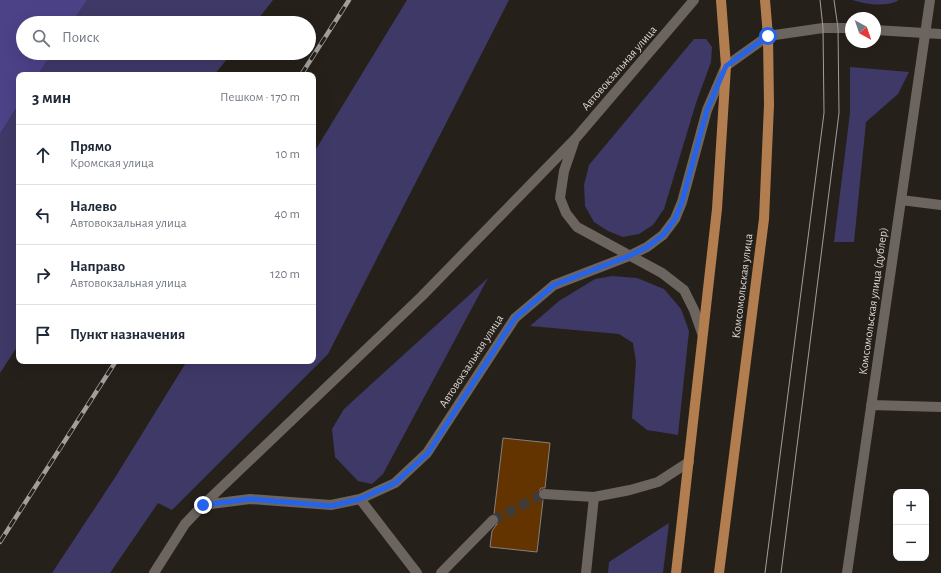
<!DOCTYPE html>
<html lang="ru">
<meta charset="utf-8">
<style>
:root{--surface:#fff;--page:#f2f2f3;--text:#1f2937;--muted:#747a83;--line:#e0e1e3}
body{margin:0;font-family:"Alegreya Sans",sans-serif;background:var(--page);color:var(--text)}
.controls{position:absolute;right:12px;bottom:12px;display:grid;overflow:hidden;border-radius:8px;box-shadow:0 4px 16px #0002}
.controls button{width:36px;height:36px;display:grid;place-items:center;padding:0;border:0;border-bottom:1px solid var(--line);background:var(--surface);color:var(--text);font:20px sans-serif}
.compass{position:absolute;left:845px;top:12px;width:36px;height:36px;border-radius:50%;background:var(--surface);box-shadow:0 4px 16px #0002;rotate:140deg}
.stop{position:absolute;width:12px;height:12px;margin:-9px;border:3px solid #2563eb;border-radius:50%;background:#fff}
.stop.end{background:#2563eb;border-color:#fff;box-shadow:0 1px 4px #0008}
.list{margin:0;padding:0;list-style:none}
h2{display:flex;justify-content:space-between;align-items:center;height:52px;margin:0;padding:0 16px;font-size:17px}
h2 small{font-size:13px;font-weight:400;color:var(--muted)}
.list li{display:grid;grid-template-columns:26px 1fr auto;gap:12px;align-items:center;box-sizing:border-box;height:60px;padding:0 16px;border-top:1px solid var(--line)}
.list b{display:block;font-size:15px;white-space:nowrap}
.list p{margin:0;font-size:13px;white-space:nowrap;color:var(--muted)}
.list em{font-size:13px;font-style:normal;color:var(--muted)}
.icon{flex:none;width:22px;height:22px;fill:none;stroke:currentColor;stroke-width:2;stroke-linecap:round;stroke-linejoin:round}
.map{position:relative;flex:none;width:941px;height:573px;overflow:hidden}
.search{position:absolute;background:var(--surface);box-shadow:0 4px 16px #0002;left:16px;top:16px;width:300px;height:44px;display:flex;align-items:center;gap:10px;box-sizing:border-box;padding:0 14px;border-radius:22px;color:var(--muted);font-size:15px}
.panel{position:absolute;background:var(--surface);box-shadow:0 4px 16px #0002;left:16px;top:72px;width:300px;height:292px;border-radius:8px}
.map>svg:first-child{display:block}
.green{fill:#3f3968}
.forest{fill:#4c4288}
.building{fill:#643400;stroke:#87807a}
.lines{fill:none;stroke-linecap:round;stroke-linejoin:round}
.minor-tunnel{stroke:#413b37;stroke-width:10;stroke-dasharray:10 5;stroke-linecap:butt}
.minor{stroke:#6c645f;stroke-width:10}
.major{stroke:#b37e4f;stroke-width:10}
.tram{stroke:#a49e9b;stroke-width:1}
.rail-casing{stroke:#a49e9b;stroke-width:4.5}
.rail{stroke:#26201b;stroke-width:3;stroke-dasharray:9;stroke-linecap:butt}
.route{stroke:#2563eb;stroke-width:5}
.labels{text-anchor:middle;stroke-width:3;stroke-linejoin:round;paint-order:stroke}
.street-label{font-size:12px;fill:#dcd7d4;stroke:#26201b}
</style>
<div class="map">
<svg width="941" height="573" viewBox="0 0 941 573">
<rect width="100%" height="100%" fill="#26201b"/>
<path class="green" d="M 87,0 L 273,0 L 255,23 L 72,23 Z
M 407,0 L 509,0 L 328,354 L 172,510 L 158,503 L 110,573 L 52,573 L 116,476 L 187,361 L 313,361 L 313,154 Z
M 852,0 L 899,0 C 886,8 866,4 852,0 Z
M 694,39 L 706,39 L 712,47 L 711,62 L 696,103 L 664,209 L 653,225 L 639,234 L 623,237 L 608,231 L 594,222 L 585,206 L 584,185 L 589,165 Z
M 52,53 L 232,53 L 214,75 L 38,75 Z
M 850,67 L 909,72 L 898,94 L 866,122 L 854,242 L 834,242 L 850,113 Z
M 19,104 L 19,344 L 0,373 L 0,134 Z
M 612,276 L 637,278 L 664,289 L 681,309 L 689,331 L 678,435 L 647,430 L 632,418 L 636,362 L 633,343 L 619,334 L 530,326 L 559,301 L 595,279 Z
M 488,278 L 383,474 L 372,484 L 358,481 L 335,457 L 332,429 L 344,409 Z
M 669,523 L 663,573 L 608,573 L 609,562 Z"/>
<path class="forest" d="M 0,0 L 87,0 L 72,23 L 23,23 L 23,53 L 52,53 L 38,75 L 19,75 L 19,104 L 0,134 Z"/>
<path class="building" d="M 503,438 L 550,443 L 545,488 L 541,488 L 538,493 L 538,497 L 543,500 L 537,552 L 490,547 L 492,531 L 499,521 L 498,516 L 494,514 Z"/>
<g class="lines">
<path class="minor-tunnel" d="M 493,520 L 544,494"/>
<path class="minor" d="M 875,30 L 941,34
M 574,142 L 564,171 L 560,198 L 566,213 L 577,227 L 662,273 L 684,290 L 694,310 L 702,333
M 901,200 L 941,205
M 871,405 L 941,407
M 544,494 L 594,497 L 630,490 L 658,482 L 689,462
M 360,499 L 417,573
M 203,505 L 250,499 L 331,505 L 360,499 L 395,483 L 427,453 L 515,318 L 554,285 L 629,256 L 647,247 L 663,235 L 675,219 L 682,202 L 707,110 L 726,66 L 768,36 L 823,28 L 851,28
M 154,573 L 185,524 L 203,505 L 422,296 L 576,138 L 694,0
M 441,573 L 493,520
M 586,573 L 594,497
M 847,573 L 930,0"/>
<path class="major" d="M 676,573 L 717,209 L 726,66 L 721,0
M 719,573 L 764,219 L 769,105 L 768,36 L 765,0"/>
<path class="tram" d="M 765,573 L 824,113 L 823,28 L 820,0
M 781,573 L 839,113 L 838,28 L 834,0"/>
<defs>
<path id="rail" d="M 301,75 L 349,0
M 0,542 L 116,361"/>
</defs>
<use href="#rail" class="rail-casing"/>
<use href="#rail" class="rail"/>
</g>
<g class="lines">
<path class="route" d="M 203,505 L 250,499 L 331,506 L 360,499 L 395,483 L 428,453 L 515,318 L 554,285 L 629,256 L 647,247 L 663,235 L 675,219 L 682,202 L 707,110 L 726,66 L 768,36"/>
</g>
<g class="labels">
<g class="street-label">
<text transform="translate(619 68) rotate(-49)" y="4">Автовокзальная улица</text>
<text transform="translate(742 286) rotate(-83)" y="4">Комсомольская улица</text>
<text transform="translate(873 301) rotate(-82)" y="4">Комсомольская улица (дублер)</text>
<text transform="translate(471 361) rotate(-57)" y="4">Автовокзальная улица</text>
</g>
</g>
</svg>
<div class="controls">
<button>+</button>
<button>−</button>
</div>
<svg class="compass" viewBox="-18 -18 36 36"><path d="M0-13l5 13h-10z" fill="#e53935"/><path d="M0 13l5-13h-10z" fill="#747a83"/></svg>
<div class="stop" style="left:768px;top:36px"></div>
<div class="stop end" style="left:203px;top:505px"></div>
<div class="search"><svg class="icon" aria-label="search" viewBox="0 0 24 24"><circle cx="10" cy="10" r="6"/><path d="M15 15l6 6"/></svg>Поиск</div>
<section class="panel">
<h2>3 мин<small>Пешком · 170 m</small></h2>
<ul class="list">
<li><svg class="icon" aria-label="ahead" viewBox="0 0 24 24"><path d="M12 20V5M6 11l6-6 6 6"/></svg><div><b>Прямо</b><p>Кромская улица</p></div><em>10 m</em></li>
<li><svg class="icon" aria-label="left" viewBox="0 0 24 24"><path d="M17 20v-9H6M10 6l-5 5 5 5"/></svg><div><b>Налево</b><p>Автовокзальная улица</p></div><em>40 m</em></li>
<li><svg class="icon" aria-label="right" viewBox="0 0 24 24"><path d="M7 20v-9h11M14 6l5 5-5 5"/></svg><div><b>Направо</b><p>Автовокзальная улица</p></div><em>120 m</em></li>
<li><svg class="icon" aria-label="arrive" viewBox="0 0 24 24"><path d="M6 21V4h12l-3 4 3 4H6"/></svg><div><b>Пункт назначения</b></div></li>
</ul>
</section>
</div>
